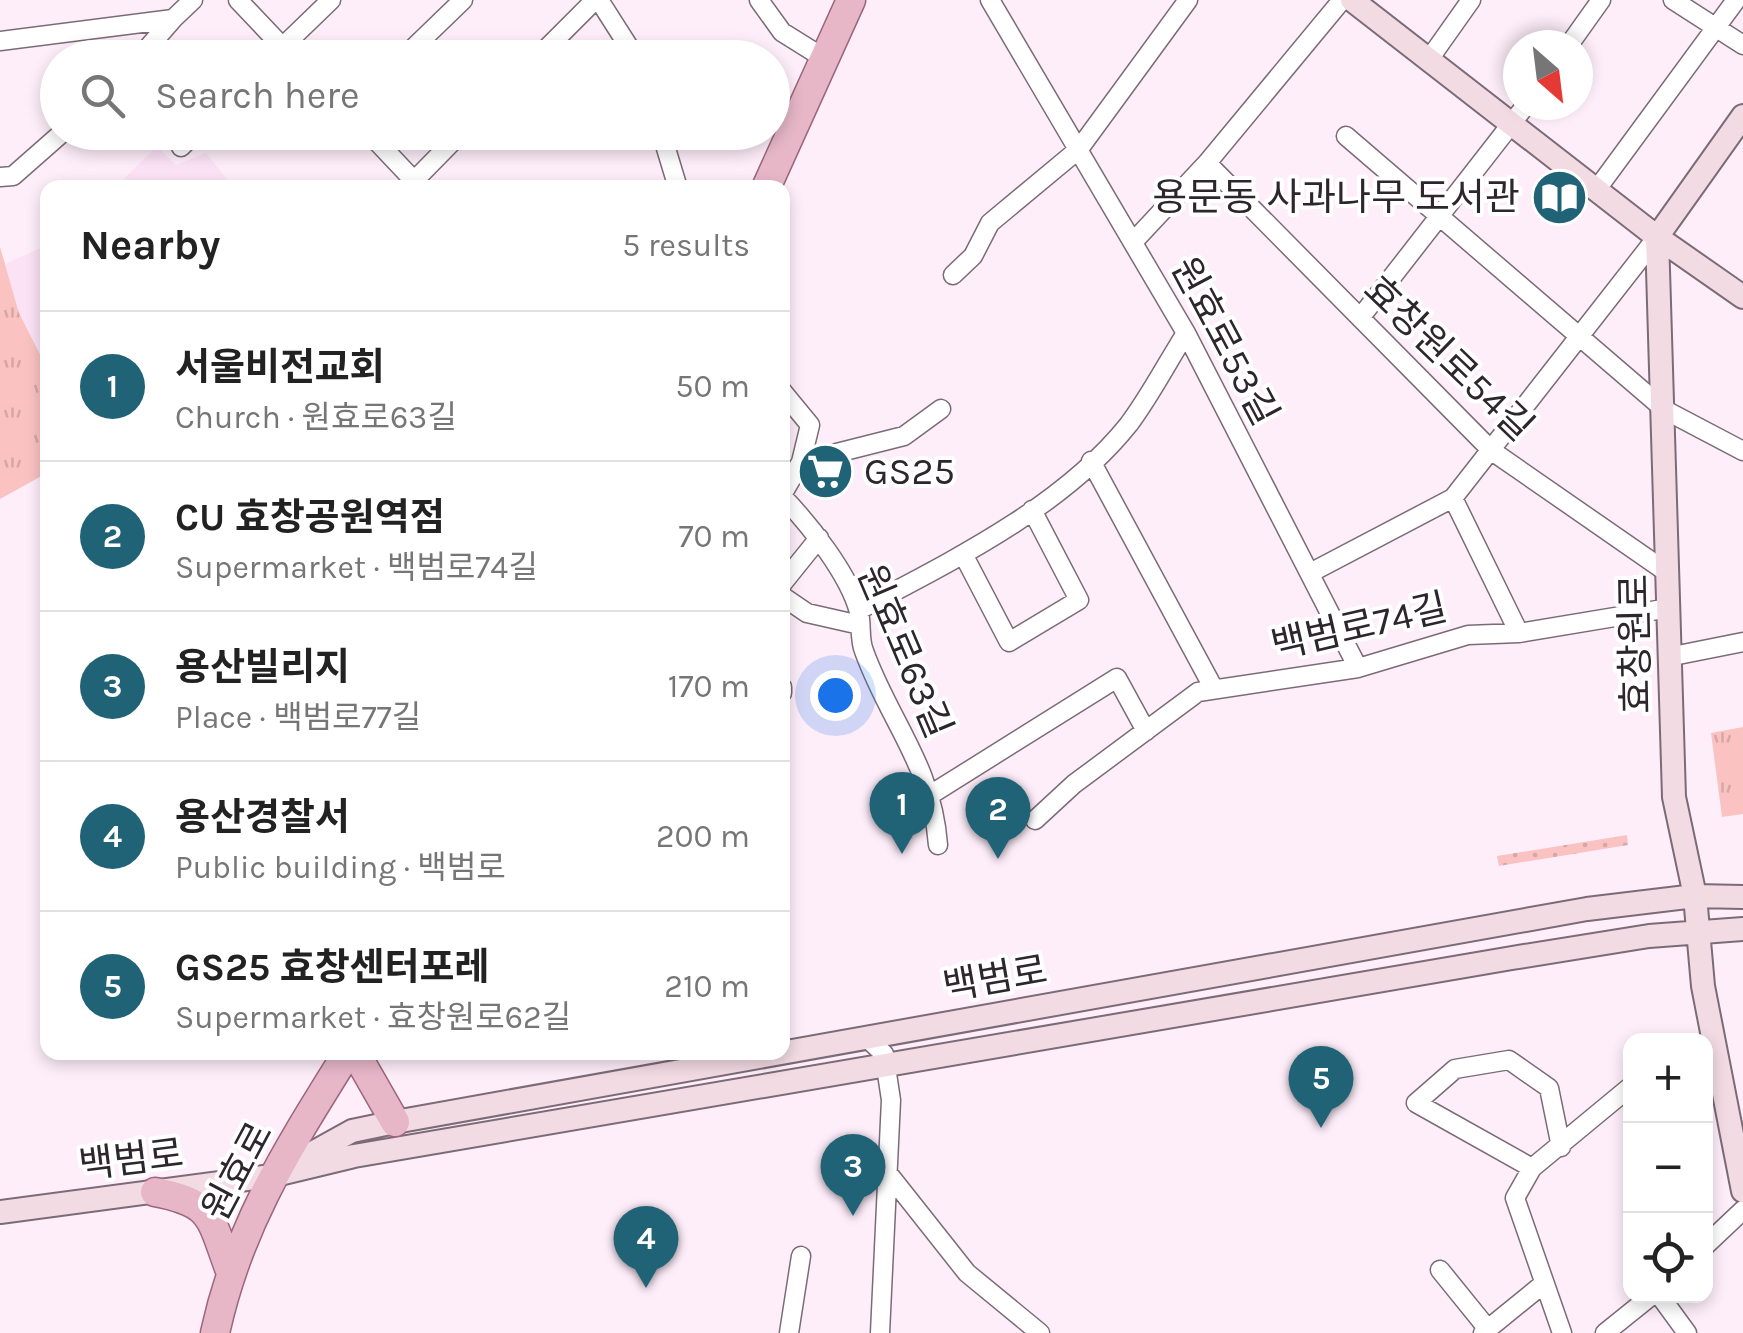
<!DOCTYPE html>
<meta charset="utf-8">
<style>
:root{--surface:#fff;--page:#f2f2f2;--text:#222;--muted:#767676;--line:#e0e0e0;--accent:#206276}
body{margin:0;font-family:Karla,"Noto Sans KR",sans-serif;background:var(--page);color:var(--text)}
.controls{position:absolute;right:30px;bottom:30px;display:grid;overflow:hidden;border-radius:20px;box-shadow:0 5px 15px #0003}
.controls button{width:90px;height:90px;display:grid;place-items:center;padding:0;border:0;border-bottom:2px solid var(--line);background:var(--surface);color:var(--text);font:50px sans-serif}
.compass{position:absolute;left:1503px;top:30px;width:90px;height:90px;border-radius:50%;background:var(--surface);box-shadow:0 5px 15px #0003;rotate:152deg}
.you{position:absolute;left:835px;top:695px;width:35px;height:35px;margin:-25px;border:8px solid #fff;border-radius:50%;background:#1a73e8;box-shadow:0 0 0 15px #1a73e833}
.badge{display:grid;place-items:center;width:65px;height:65px;border-radius:50%;background:var(--accent);color:#fff;font-size:32px;font-weight:700}
.pin{position:absolute;translate:-50% -82px;filter:drop-shadow(0 2px 5px #0008)}
.pin::after{content:'';position:absolute;top:52px;width:35px;height:30px;background:inherit;clip-path:polygon(0 0,100% 0,50% 100%)}
.list{margin:0;padding:0;list-style:none}
h2{display:flex;justify-content:space-between;align-items:center;height:130px;margin:0;padding:0 40px;font-size:42px}
h2 small{font-size:32px;font-weight:400;color:var(--muted)}
.list li{display:grid;grid-template-columns:65px 1fr auto;gap:30px;align-items:center;box-sizing:border-box;height:150px;padding:0 40px;border-top:2px solid var(--line)}
.list b{display:block;font-size:38px;white-space:nowrap}
.list p{margin:0;font-size:32px;white-space:nowrap;color:var(--muted)}
.list em{font-size:32px;font-style:normal;color:var(--muted)}
.icon{flex:none;width:55px;height:55px;fill:none;stroke:currentColor;stroke-width:2;stroke-linecap:round;stroke-linejoin:round}
.map{position:relative;flex:none;width:1743px;height:1333px;overflow:hidden}
.search{position:absolute;background:var(--surface);box-shadow:0 5px 15px #0003;left:40px;top:40px;width:750px;height:110px;display:flex;align-items:center;gap:25px;box-sizing:border-box;padding:0 35px;border-radius:55px;color:var(--muted);font-size:38px}
.panel{position:absolute;background:var(--surface);box-shadow:0 5px 15px #0003;left:40px;top:180px;width:750px;height:880px;border-radius:20px}
.map>svg:first-child{display:block}
.built{fill:#fbe2f5}
.grass{fill:url(#grass-dots)}
.park{fill:url(#park-tufts)}
.lines{fill:none;stroke-linecap:round;stroke-linejoin:round}
.street-casing{stroke:#7b6b77;stroke-width:21}
.secondary-casing{stroke:#7b6b77;stroke-width:26}
.primary-casing{stroke:#9c6579;stroke-width:31}
.street{stroke:#fff;stroke-width:18}
.secondary{stroke:#f3dbe3;stroke-width:22}
.primary{stroke:#e7b7c8;stroke-width:28}
.labels{text-anchor:middle;stroke-width:8;stroke-linejoin:round;paint-order:stroke}
.poi-label{font-size:38px;fill:#2d262c;stroke:#fff;text-anchor:end}
.street-label{font-size:38px;fill:#2d262c;stroke:#fff}
</style>
<div class="map">
<svg width="1743" height="1333" viewBox="0 0 1743 1333">
<defs>
<pattern id="grass-dots" width="8" height="8" patternUnits="userSpaceOnUse" patternTransform="scale(2.5)"><rect width="8" height="8" fill="#fac3c2"/><path d="M2 2h.1M6 6h.1" fill="none" stroke="#d7a7a7" stroke-width="1.8" stroke-linecap="round"/></pattern>
<pattern id="park-tufts" width="24" height="20" patternUnits="userSpaceOnUse" patternTransform="scale(2.5)"><rect width="24" height="20" fill="#fac3c2"/><path d="M3 7l-1-3M5 7V3M7 7l1-3M15 17l-1-3M17 17v-4M19 17l1-3" fill="none" stroke="#d7a7a7"/></pattern>
</defs>
<rect width="100%" height="100%" fill="#feeefa"/>
<path class="built" d="M 157,146 L 176,165 L 206,153 L 233,187 L 116,187 Z
M 47,245 L 47,368 L 19,313 L 5,264 Z"/>
<path class="grass" d="M 1627,835 L 1628,845 L 1499,866 L 1497,856 Z"/>
<path class="park" d="M 0,247 L 19,313 L 47,368 L 47,473 L 0,499 Z
M 1743,727 L 1743,814 L 1722,817 L 1711,733 Z"/>
<g class="lines">
<defs>
<path id="street" d="M 238,0 L 293,58
M 599,0 L 636,58
M 759,0 L 782,32 L 822,57
M 990,0 L 1186,333 L 1358,668
M 1673,0 L 1743,45
M 0,41 L 173,19 L 193,0
M 1569,45 L 1601,0
M 139,58 L 173,19
M 271,58 L 331,0
M 403,58 L 463,0
M 537,58 L 595,0
M 1430,58 L 1471,0
M 368,132 L 419,186
M 661,132 L 678,188
M 1346,136 L 1665,410 L 1743,451
M 181,147 L 196,132
M 1207,163 L 1492,451 L 1668,573
M 0,177 L 13,176 L 63,132
M 407,188 L 462,132
M 1597,189 L 1736,0
M 1134,241 L 1207,163 L 1342,0
M 953,275 L 973,256 L 990,223 L 1079,149 L 1188,0
M 1360,318 L 1526,105
M 782,391 L 810,425 L 801,462 L 782,495
M 1091,461 L 1214,689
M 801,462 L 904,436 L 941,409
M 782,496 C 809,524 849,574 859,612 C 862,625 859,639 864,651 C 889,721 932,764 938,845
M 1453,498 L 1519,633
M 963,554 L 1009,642 L 1079,600 L 1032,510
M 1310,573 L 1453,498 L 1657,237
M 782,584 L 819,538
M 782,596 L 807,613 L 860,625
M 859,610 C 950,562 1063,507 1129,424 C 1150,396 1167,363 1186,333
M 1668,657 L 1743,642
M 782,687 L 782,693
M 930,795 L 1117,678 L 1146,731
M 1035,820 L 1074,784 L 1198,692 L 1358,668 L 1468,635 L 1519,633 L 1669,608
M 867,1038 L 884,1054 L 891,1100 L 880,1333
M 1532,1168 L 1416,1103 L 1455,1069 L 1509,1060 L 1549,1088 L 1561,1147
M 891,1177 L 967,1273 L 1040,1333
M 1706,1245 L 1743,1210
M 1440,1270 L 1487,1328
M 1660,1296 L 1687,1333
M 789,1333 L 801,1256
M 1483,1333 L 1542,1285
M 1562,1333 L 1515,1198 L 1532,1168 L 1630,1087
M 1605,1333 L 1651,1296"/>
<path id="secondary" d="M 1352,0 L 1657,237 L 1743,297
M 1743,116 L 1657,237 L 1674,797 L 1695,896 L 1703,986 L 1743,1191
M 296,1162 L 352,1131 L 395,1122 L 1587,909 L 1695,896 L 1743,897
M 0,1212 L 271,1176 L 354,1156 L 1512,958 L 1649,936 L 1743,929"/>
<path id="primary" d="M 766,188 L 851,0
M 355,1052 L 395,1122
M 155,1192 C 213,1203 210,1217 229,1268
M 215,1333 C 239,1223 289,1147 348,1052"/>
</defs>
<use href="#street" class="street-casing"/>
<use href="#secondary" class="secondary-casing"/>
<use href="#primary" class="primary-casing"/>
<use href="#street" class="street"/>
<use href="#secondary" class="secondary"/>
<use href="#primary" class="primary"/>
</g>
<defs>
<symbol id="library-disc" viewBox="-11 -11 22 22"><circle r="9.5" fill="#206276" stroke="#fff"/><path d="M-6-4Q-3-5.5-.7-3.5V5Q-3 3-6 4ZM6-4Q3-5.5 .7-3.5V5Q3 3 6 4Z" fill="#fff"/></symbol>
<symbol id="supermarket-disc" viewBox="-11 -11 22 22"><circle r="9.5" fill="#206276" stroke="#fff"/><path d="M-6-5.5h2.5l.6 2H6L4.5 2H-2.5L-4.4-4H-6ZM-1.5 3.2a1.3 1.3 0 1 0 .1 0ZM3 3.2a1.3 1.3 0 1 0 .1 0Z" fill="#fff"/></symbol>
</defs>
<g fill-rule="evenodd">
<use href="#library-disc" x="1528" y="166" width="63" height="63"/>
<use href="#supermarket-disc" x="794" y="440" width="63" height="63"/>
</g>
<g class="labels">
<g class="poi-label">
<text x="1520" y="210">용문동 사과나무 도서관</text>
<text x="864" y="484" text-anchor="start">GS25</text>
</g>
<g class="street-label">
<text transform="translate(1225 341) rotate(62)" y="13">원효로53길</text>
<text transform="translate(1449 358) rotate(44)" y="13">효창원로54길</text>
<text transform="translate(1359 626) rotate(-13)" y="13">백범로74길</text>
<text transform="translate(1635 644) rotate(-91)" y="13">효창원로</text>
<text transform="translate(905 651) rotate(67)" y="13">원효로63길</text>
<text transform="translate(995 978) rotate(-10)" y="13">백범로</text>
<text transform="translate(131 1159) rotate(-7)" y="13">백범로</text>
<text transform="translate(237 1171) rotate(-62)" y="13">원효로</text>
</g>
</g>
</svg>
<div class="controls">
<button>+</button>
<button>−</button>
<button><svg class="icon" aria-label="locate" viewBox="0 0 24 24"><circle cx="12" cy="12" r="6"/><path d="M12 2v4M12 18v4M2 12h4M18 12h4"/></svg></button>
</div>
<svg class="compass" viewBox="-18 -18 36 36"><path d="M0-13l5 13h-10z" fill="#e53935"/><path d="M0 13l5-13h-10z" fill="#767676"/></svg>
<div class="you"></div>
<div class="pin badge" style="left:902px;top:854px">1</div>
<div class="pin badge" style="left:998px;top:859px">2</div>
<div class="pin badge" style="left:853px;top:1216px">3</div>
<div class="pin badge" style="left:646px;top:1288px">4</div>
<div class="pin badge" style="left:1321px;top:1128px">5</div>
<div class="search"><svg class="icon" aria-label="search" viewBox="0 0 24 24"><circle cx="10" cy="10" r="6"/><path d="M15 15l6 6"/></svg>Search here</div>
<section class="panel">
<h2>Nearby<small>5 results</small></h2>
<ul class="list">
<li><span class="badge">1</span><div><b>서울비전교회</b><p>Church · 원효로63길</p></div><em>50 m</em></li>
<li><span class="badge">2</span><div><b>CU 효창공원역점</b><p>Supermarket · 백범로74길</p></div><em>70 m</em></li>
<li><span class="badge">3</span><div><b>용산빌리지</b><p>Place · 백범로77길</p></div><em>170 m</em></li>
<li><span class="badge">4</span><div><b>용산경찰서</b><p>Public building · 백범로</p></div><em>200 m</em></li>
<li><span class="badge">5</span><div><b>GS25 효창센터포레</b><p>Supermarket · 효창원로62길</p></div><em>210 m</em></li>
</ul>
</section>
</div>
